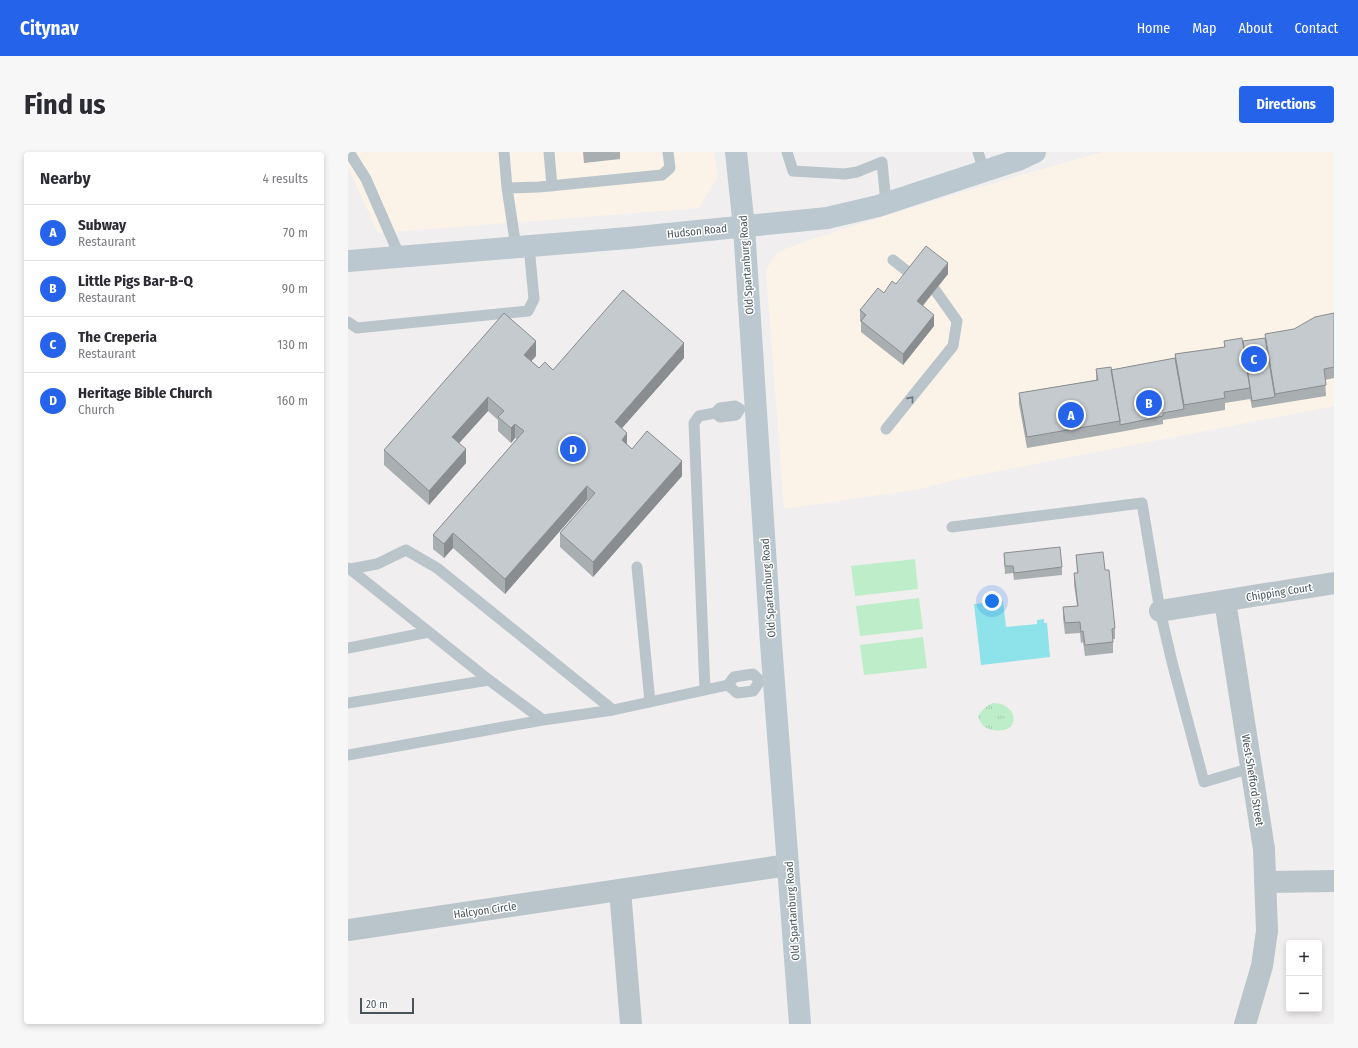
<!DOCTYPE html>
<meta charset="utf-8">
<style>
:root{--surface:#fff;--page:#f7f7f7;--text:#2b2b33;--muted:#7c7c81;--line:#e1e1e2;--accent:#2563eb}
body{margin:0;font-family:"Fira Sans Condensed",sans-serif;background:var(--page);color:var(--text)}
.controls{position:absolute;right:12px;bottom:12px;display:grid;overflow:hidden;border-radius:4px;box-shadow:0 2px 6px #0003}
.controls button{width:36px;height:36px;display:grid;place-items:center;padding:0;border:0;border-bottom:1px solid var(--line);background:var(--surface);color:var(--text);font:20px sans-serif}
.scale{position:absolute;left:12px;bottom:10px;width:54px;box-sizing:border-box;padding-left:4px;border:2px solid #47555b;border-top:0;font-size:11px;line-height:14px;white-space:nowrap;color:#47555b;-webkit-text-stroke:3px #fff;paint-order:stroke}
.you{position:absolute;left:644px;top:449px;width:14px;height:14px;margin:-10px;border:3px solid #fff;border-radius:50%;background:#1a73e8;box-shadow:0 0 0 6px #1a73e833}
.badge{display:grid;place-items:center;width:26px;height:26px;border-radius:50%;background:var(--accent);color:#fff;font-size:13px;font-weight:700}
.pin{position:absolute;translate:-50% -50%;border:2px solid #fff;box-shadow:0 1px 4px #0006}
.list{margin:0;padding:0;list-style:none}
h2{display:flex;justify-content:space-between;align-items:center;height:52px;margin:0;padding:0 16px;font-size:17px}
h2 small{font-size:13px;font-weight:400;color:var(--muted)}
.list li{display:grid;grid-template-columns:26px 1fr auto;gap:12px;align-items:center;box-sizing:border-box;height:56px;padding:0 16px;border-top:1px solid var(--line)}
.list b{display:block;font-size:15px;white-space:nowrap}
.list p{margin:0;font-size:13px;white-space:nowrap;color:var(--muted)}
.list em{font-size:13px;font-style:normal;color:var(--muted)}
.map{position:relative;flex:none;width:986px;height:872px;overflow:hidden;border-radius:4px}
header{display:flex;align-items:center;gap:24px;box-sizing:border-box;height:56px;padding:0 20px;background:var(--accent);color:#fff}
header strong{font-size:19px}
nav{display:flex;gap:22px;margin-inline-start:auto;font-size:14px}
.intro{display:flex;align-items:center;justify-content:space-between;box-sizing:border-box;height:96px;padding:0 24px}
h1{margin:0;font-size:28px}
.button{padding:10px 18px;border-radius:4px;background:var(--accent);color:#fff;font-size:14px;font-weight:700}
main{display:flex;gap:24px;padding:0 24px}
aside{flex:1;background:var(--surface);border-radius:4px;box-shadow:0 2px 6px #0003}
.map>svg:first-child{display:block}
.commercial{fill:#fbf3e8}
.grass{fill:url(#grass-tufts)}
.garden{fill:#beedca}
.water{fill:#8de3e9}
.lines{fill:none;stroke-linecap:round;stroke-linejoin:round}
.lane{stroke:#bac5cb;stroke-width:11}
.street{stroke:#bac5cb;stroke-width:22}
.secondary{stroke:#bbc8d0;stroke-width:22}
.wall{fill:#a9aeb1}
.shaded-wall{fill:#8a8d90}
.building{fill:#c5cace;stroke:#8a8d90}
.oneway{stroke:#6a777d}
.labels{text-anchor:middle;stroke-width:3;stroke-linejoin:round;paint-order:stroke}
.street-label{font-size:11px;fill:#47555b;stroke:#fff}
</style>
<header>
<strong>Citynav</strong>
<nav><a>Home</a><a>Map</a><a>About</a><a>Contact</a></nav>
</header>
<div class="intro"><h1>Find us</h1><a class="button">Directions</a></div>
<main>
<aside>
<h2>Nearby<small>4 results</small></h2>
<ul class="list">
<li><span class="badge">A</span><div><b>Subway</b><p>Restaurant</p></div><em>70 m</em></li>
<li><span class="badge">B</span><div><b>Little Pigs Bar-B-Q</b><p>Restaurant</p></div><em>90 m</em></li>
<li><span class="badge">C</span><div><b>The Creperia</b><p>Restaurant</p></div><em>130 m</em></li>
<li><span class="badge">D</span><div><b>Heritage Bible Church</b><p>Church</p></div><em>160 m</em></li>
</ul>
</aside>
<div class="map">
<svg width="986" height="872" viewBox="0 0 986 872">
<defs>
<pattern id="grass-tufts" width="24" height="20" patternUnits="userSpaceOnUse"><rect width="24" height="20" fill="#beedca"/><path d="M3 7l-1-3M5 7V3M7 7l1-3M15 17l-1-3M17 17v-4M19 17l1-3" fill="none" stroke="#a5cdb0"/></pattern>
</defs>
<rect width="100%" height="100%" fill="#f1eeef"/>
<path class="commercial" d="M 0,0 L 366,0 L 370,24 L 351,56 L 30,81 L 0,15 Z
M 754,0 L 986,0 L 986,254 L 614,326 L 572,337 L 436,357 L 418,118 L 430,100 L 461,88 L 605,43 Z"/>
<path class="grass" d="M 645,551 C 671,551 674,583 645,578 C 636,576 633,573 630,564 C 634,558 639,553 645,551 Z"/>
<path class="garden" d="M 567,407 L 570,437 L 507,444 L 503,414 Z
M 571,446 L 575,477 L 512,484 L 508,454 Z
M 575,485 L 579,516 L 516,523 L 512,493 Z"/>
<path class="water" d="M 655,449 L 658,475 L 689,472 L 689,468 L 696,467 L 696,471 L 699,471 L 702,505 L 633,513 L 626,452 Z"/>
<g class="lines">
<path class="lane" d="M 1,0 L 18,27 L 52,105
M 156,0 L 159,36 L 191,35 L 314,23 L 322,16 L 320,0
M 201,0 L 204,34
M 439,0 L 445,19 L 497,22 L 509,20 L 534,10 L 538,51
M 630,0 L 636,19
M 159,36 L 168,95
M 545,108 L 564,123
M 0,170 L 9,176 L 180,159 L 186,147 L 181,94
M 538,277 L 605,194 L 609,169 L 587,138
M 604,375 L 794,351 L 812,459 L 824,510 L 856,630 L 903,616
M 289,415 L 302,550
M 0,416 L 2,417 L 29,412 L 58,398 L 89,416 L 265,558 L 380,533 L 386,525 L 405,522 L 412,529 L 405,539 L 389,541 L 380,533
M 2,417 L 141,528 L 195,568 L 265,558
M 0,496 L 81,480
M 357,538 L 346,271 L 351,264 L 367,261 L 372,256 L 387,254 L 392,257 L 388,263 L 372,265 L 367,261
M 0,551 L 141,528
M 0,603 L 195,568"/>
<path class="street" d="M 877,449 L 916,697 L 919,779 L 914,814 L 897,872
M 812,459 L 986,431
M 917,730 L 986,729
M 272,738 L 283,872
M 0,778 L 440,713"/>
<path class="secondary" d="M 388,0 L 396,75 L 423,491 L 452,872
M 0,109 L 280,86 L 479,66 L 530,54 L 670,8 L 687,0"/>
</g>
<path class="wall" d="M 235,0 L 272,0 L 272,7 L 236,11 Z
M 600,122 L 575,154 L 586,174 L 555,213 L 513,180 L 513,170 L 512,169 L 512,158 L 548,132 Z
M 986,161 L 986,226 L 977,228 L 978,244 L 904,256 L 902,246 L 902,247 L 877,251 L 877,258 L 815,268 L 815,272 L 772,280 L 679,296 L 671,252 L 671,241 L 748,228 L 748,217 L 763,218 L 827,206 L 827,202 L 876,195 L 876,189 L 895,189 L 917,186 L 917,182 L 946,177 Z
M 188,204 L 183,209 L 191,216 L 205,218 L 336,206 L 274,276 L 279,293 L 284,297 L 334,324 L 245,425 L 212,395 L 212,381 L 240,349 L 239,348 L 157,442 L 105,396 L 96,406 L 85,397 L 85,383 L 169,287 L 167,286 L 163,291 L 150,279 L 150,268 L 140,259 L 111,291 L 118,311 L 81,353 L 36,313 L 36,298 Z
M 656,401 L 714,415 L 714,423 L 666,428 L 665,421 L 657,422 L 656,409 Z
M 728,403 L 757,418 L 767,476 L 767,487 L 765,487 L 765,501 L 737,504 L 735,490 L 733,491 L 732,481 L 717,482 L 715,466 L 715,455 L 729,454 L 726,432 L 726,421 L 729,421 Z"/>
<path class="shaded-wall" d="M 600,111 L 600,122 L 569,160 L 569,149 Z
M 586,163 L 586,174 L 555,213 L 555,202 Z
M 188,189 L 188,204 L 176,217 L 176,203 Z
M 336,191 L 336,206 L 267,284 L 267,270 Z
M 140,245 L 140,259 L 104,299 L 104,285 Z
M 167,272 L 167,286 L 163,291 L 163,276 Z
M 279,281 L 279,296 L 274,288 Z
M 118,297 L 118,311 L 81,353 L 81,339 Z
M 334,309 L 334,324 L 245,425 L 245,410 Z
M 239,334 L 239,348 L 157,442 L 157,427 Z
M 105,381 L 105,396 L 96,406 L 96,392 Z"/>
<path class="building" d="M 578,94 L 600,111 L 569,149 L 586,163 L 555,202 L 513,169 L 518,163 L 512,158 L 530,136 L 536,141 L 544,129 L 548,132 Z
M 275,138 L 336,191 L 267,270 L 279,281 L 274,288 L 284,297 L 299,279 L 334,309 L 245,410 L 212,381 L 247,341 L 239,334 L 157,427 L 105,381 L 96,392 L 85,383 L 176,279 L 167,272 L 163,276 L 150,265 L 156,259 L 140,245 L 104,285 L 118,297 L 81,339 L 36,298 L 156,161 L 188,189 L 176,203 L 191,216 L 197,210 L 205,218 Z
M 986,161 L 986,215 L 976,217 L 978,233 L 927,242 L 917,182 L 946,177 L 967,165 Z
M 894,186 L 902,236 L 876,240 L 877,246 L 836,253 L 827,202 L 877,195 L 876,189 Z
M 917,186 L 927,245 L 904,249 L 895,189 Z
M 827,206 L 836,257 L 815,261 L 815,264 L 772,273 L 772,269 L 763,218 Z
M 763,215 L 772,269 L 679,285 L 671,241 L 750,228 L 748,217 Z
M 712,395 L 714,415 L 666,421 L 665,414 L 657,414 L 656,401 Z
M 755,400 L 757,418 L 761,418 L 767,476 L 764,477 L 765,490 L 737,493 L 735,479 L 733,480 L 732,470 L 717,471 L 715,455 L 730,454 L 726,421 L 730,421 L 728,403 Z"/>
<defs><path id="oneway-chevron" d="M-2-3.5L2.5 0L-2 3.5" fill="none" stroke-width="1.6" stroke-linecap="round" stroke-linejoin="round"/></defs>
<use class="oneway" href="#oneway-chevron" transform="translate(563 247) rotate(-51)"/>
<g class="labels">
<g class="street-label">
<text transform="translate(349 79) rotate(-6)" y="4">Hudson Road</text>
<text transform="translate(398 113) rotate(-94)" y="4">Old Spartanburg Road</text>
<text transform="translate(420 436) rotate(-94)" y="4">Old Spartanburg Road</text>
<text transform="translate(931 440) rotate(-9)" y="4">Chipping Court</text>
<text transform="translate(905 628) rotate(81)" y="4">West Shefford Street</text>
<text transform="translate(137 758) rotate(-8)" y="4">Halcyon Circle</text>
<text transform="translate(444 759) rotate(-94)" y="4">Old Spartanburg Road</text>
</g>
</g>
</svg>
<div class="controls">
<button>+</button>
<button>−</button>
</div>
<div class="scale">20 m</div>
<div class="you"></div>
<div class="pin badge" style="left:723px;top:263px">A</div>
<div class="pin badge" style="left:801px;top:251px">B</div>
<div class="pin badge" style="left:906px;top:207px">C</div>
<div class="pin badge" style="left:225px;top:297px">D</div>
</div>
</main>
